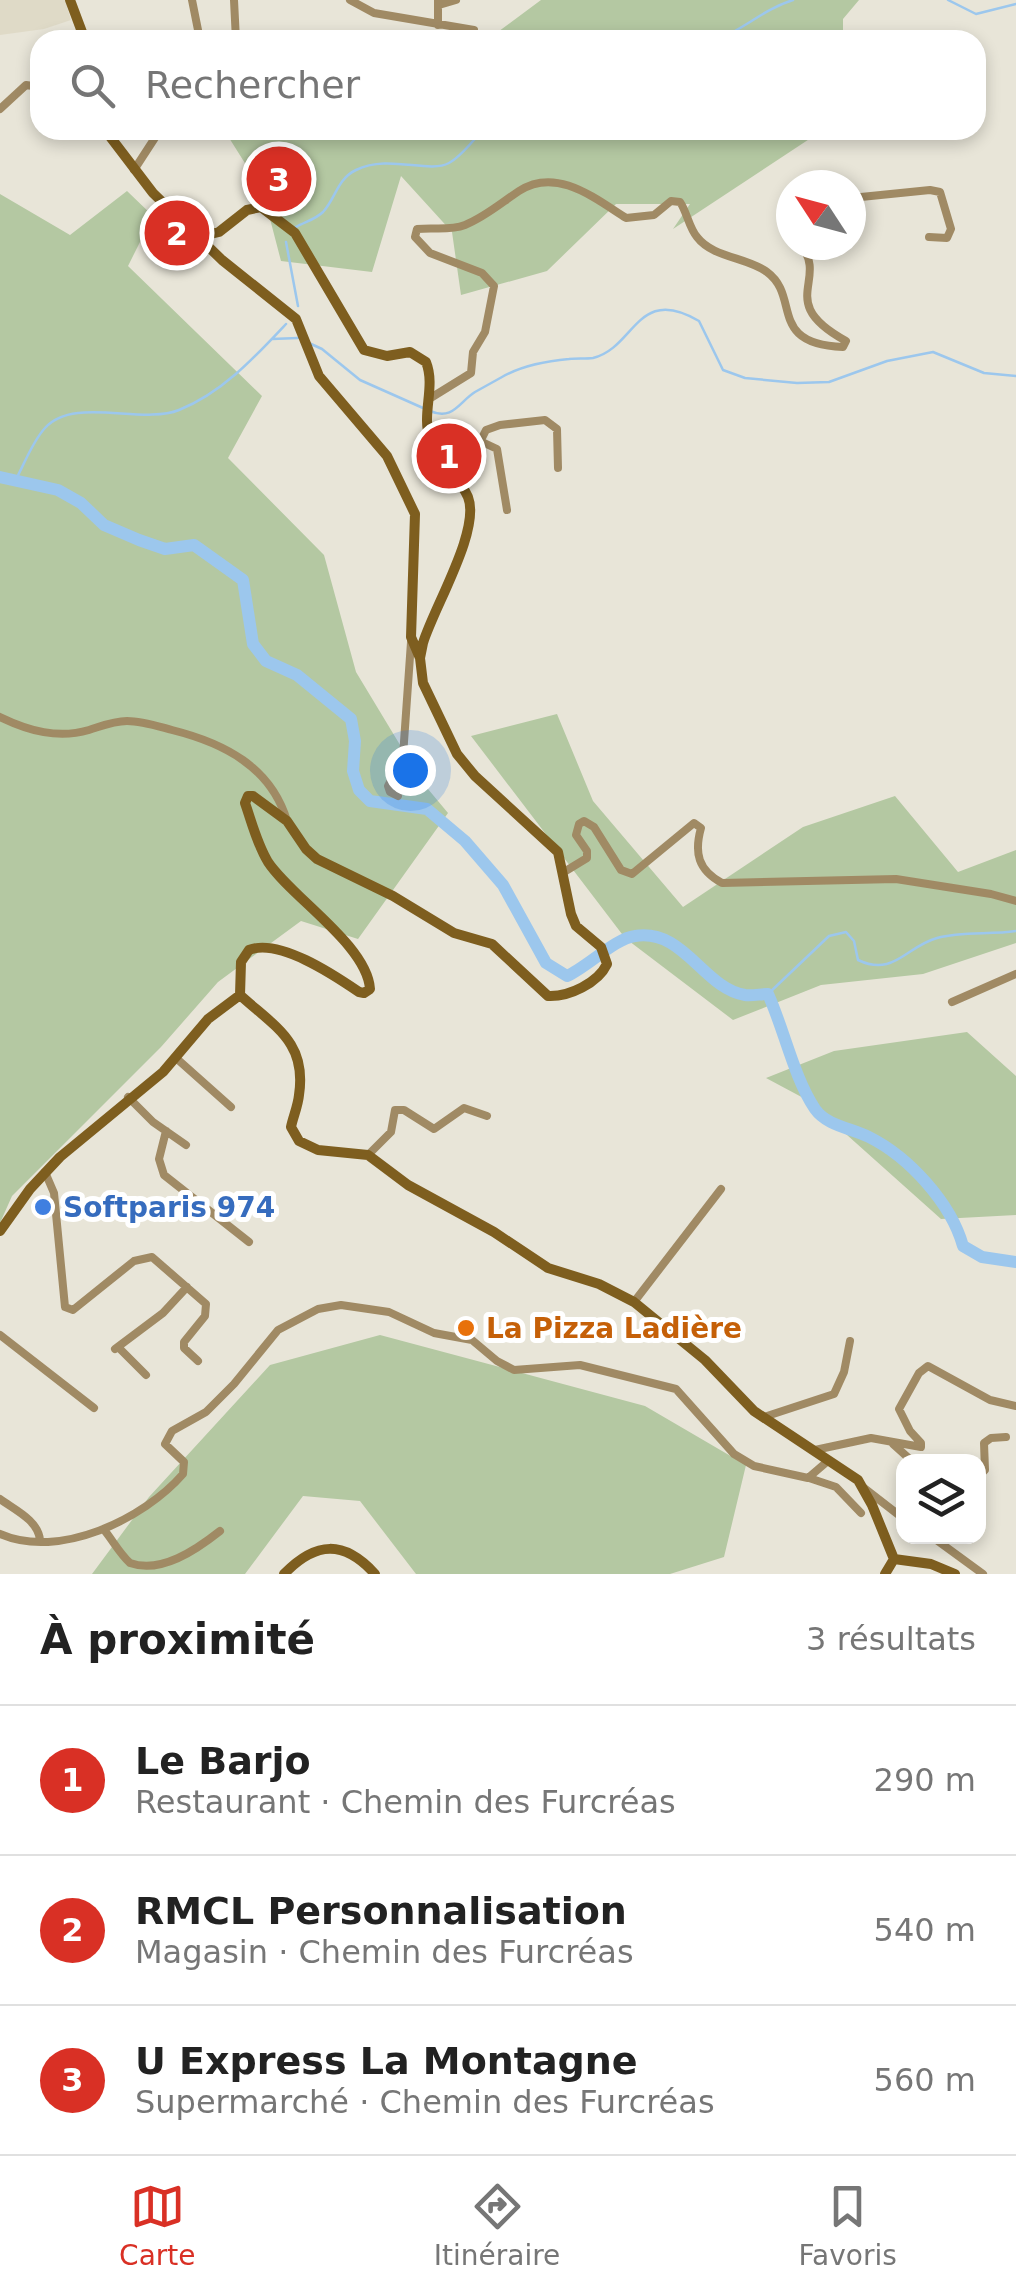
<!DOCTYPE html>
<html lang="fr">
<meta charset="utf-8">
<style>
:root{--surface:#fff;--page:#f2f2f2;--text:#222;--muted:#767676;--line:#e0e0e0;--accent:#d93025}
body{margin:0;font-family:"DejaVu Sans",sans-serif;background:var(--page);color:var(--text)}
.controls{position:absolute;right:30px;bottom:30px;display:grid;overflow:hidden;border-radius:20px;box-shadow:0 5px 15px #0003}
.controls button{width:90px;height:90px;display:grid;place-items:center;padding:0;border:0;border-bottom:2px solid var(--line);background:var(--surface);color:var(--text);font:50px sans-serif}
.compass{position:absolute;left:776px;top:170px;width:90px;height:90px;border-radius:50%;background:var(--surface);box-shadow:0 5px 15px #0003;rotate:306deg}
.you{position:absolute;left:410px;top:770px;width:35px;height:35px;margin:-25px;border:8px solid #fff;border-radius:50%;background:#1a73e8;box-shadow:0 0 0 15px #1a73e833}
.badge{display:grid;place-items:center;width:65px;height:65px;border-radius:50%;background:var(--accent);color:#fff;font-size:32px;font-weight:700}
.pin{position:absolute;translate:-50% -50%;border:5px solid #fff;box-shadow:0 2px 10px #0006}
.list{margin:0;padding:0;list-style:none}
h2{display:flex;justify-content:space-between;align-items:center;height:130px;margin:0;padding:0 40px;font-size:42px}
h2 small{font-size:32px;font-weight:400;color:var(--muted)}
.list li{display:grid;grid-template-columns:65px 1fr auto;gap:30px;align-items:center;box-sizing:border-box;height:150px;padding:0 40px;border-top:2px solid var(--line)}
.list b{display:block;font-size:38px;white-space:nowrap}
.list p{margin:0;font-size:32px;white-space:nowrap;color:var(--muted)}
.list em{font-size:32px;font-style:normal;color:var(--muted)}
.icon{flex:none;width:55px;height:55px;fill:none;stroke:currentColor;stroke-width:2;stroke-linecap:round;stroke-linejoin:round}
.map{position:relative;flex:none;width:1016px;height:1574px;overflow:hidden}
.search{position:absolute;background:var(--surface);box-shadow:0 5px 15px #0003;left:30px;right:30px;top:30px;height:110px;display:flex;align-items:center;gap:25px;box-sizing:border-box;padding:0 35px;border-radius:30px;color:var(--muted);font-size:38px}
.sheet{height:580px;background:var(--surface)}
nav{display:flex;justify-content:space-around;align-items:center;box-sizing:border-box;height:140px;border-top:2px solid var(--line);background:var(--surface);font-size:28px;color:var(--muted)}
nav a{display:grid;justify-items:center;gap:5px}
nav .on{color:var(--accent)}
.map>svg:first-child{display:block}
.built{fill:#dfdac7}
.green{fill:#b4c8a2}
.lines{fill:none;stroke-linecap:round;stroke-linejoin:round}
.stream{stroke:#9cc7ed;stroke-width:2.5}
.river{stroke:#9cc7ed;stroke-width:12}
.street{stroke:#a08a64;stroke-width:8}
.secondary{stroke:#7e5e1f;stroke-width:10}
.shop-dot{fill:#3f7fe0;stroke:#fff;stroke-width:4}
.food-dot{fill:#e8710a;stroke:#fff;stroke-width:4}
.labels{text-anchor:middle;stroke-width:10;stroke-linejoin:round;paint-order:stroke}
.shop-label{font-size:28px;font-weight:bold;fill:#366cbe;stroke:#fff;text-anchor:start}
.food-label{font-size:28px;font-weight:bold;fill:#c56008;stroke:#fff;text-anchor:start}
</style>
<div class="map">
<svg width="1016" height="1574" viewBox="0 0 1016 1574">
<rect width="100%" height="100%" fill="#e8e5d8"/>
<path class="built" d="M 0,0 L 65,0 L 71,20 L 44,29 L 0,35 Z"/>
<path class="green" d="M 541,0 L 859,0 L 843,19 L 843,40 L 388,40 L 491,37 Z
M 229,130 L 823,130 L 673,229 L 690,204 L 616,204 L 547,271 L 461,295 L 452,232 L 401,176 L 372,272 L 281,261 L 263,192 L 226,133 Z
M 127,191 L 153,216 L 128,266 L 262,396 L 228,458 L 324,555 L 356,672 L 423,783 L 448,813 L 358,939 L 301,921 L 218,982 L 161,1047 L 12,1196 L 0,1223 L 0,194 L 70,235 Z
M 557,714 L 593,801 L 683,907 L 803,827 L 895,796 L 958,872 L 1016,850 L 1016,943 L 923,974 L 821,985 L 733,1020 L 625,938 L 471,736 Z
M 967,1032 L 1016,1076 L 1016,1215 L 941,1219 L 809,1101 L 766,1078 L 834,1051 Z
M 380,1335 L 645,1406 L 746,1465 L 724,1557 L 670,1574 L 416,1574 L 360,1501 L 303,1496 L 245,1574 L 92,1574 L 149,1497 L 270,1365 Z"/>
<g class="lines">
<path class="stream" d="M 948,0 L 976,14 L 1016,4
M 717,40 C 744,29 764,9 793,0
M 296,227 C 305,222 316,219 323,212 C 336,198 337,179 356,170 C 389,154 428,174 449,163 C 462,156 473,140 483,130
M 286,242 L 298,306
M 272,339 L 298,338
M 309,343 L 322,349 L 360,380 L 423,408
M 430,411 C 453,421 459,402 475,392 C 484,387 493,382 502,377 C 521,366 547,361 569,359 C 577,358 585,359 593,358 C 635,348 637,284 699,321 L 723,370 L 745,378 L 797,383 L 829,382 L 887,361 L 933,352 L 984,373 L 1016,376
M 15,481 C 24,465 32,442 45,428 C 73,396 142,425 179,410 C 222,393 255,357 286,324
M 768,994 L 829,936 L 846,932 L 854,941 L 858,960 C 894,977 905,947 937,938 C 962,931 990,935 1016,931"/>
<path class="river" d="M 0,477 L 58,490 L 81,503 L 104,525 L 139,540 L 165,549 L 194,545 L 243,580 L 253,644 L 266,661 L 297,675 L 351,719 L 355,741 L 353,771 L 359,790 L 370,801 L 427,809 L 465,841 L 503,885 L 546,963 L 567,976 C 587,967 616,938 635,936 C 684,928 703,988 745,995 C 752,996 761,994 768,994 C 784,1029 794,1078 815,1109 C 827,1126 851,1128 869,1137 C 909,1157 951,1203 963,1246 L 982,1257 L 1016,1262"/>
<path class="street" d="M 192,0 L 200,40
M 234,0 L 236,40
M 350,0 L 374,13 L 474,30
M 438,0 L 438,25
M 439,5 L 456,0
M 0,109 L 26,85 L 40,87
M 134,170 L 160,130
M 851,198 L 930,190 L 940,192 L 951,229 L 947,238 L 929,237
M 791,203 C 781,217 778,223 791,236
M 429,399 L 471,373 L 473,352 L 485,332 L 494,286 L 482,273 L 430,253 L 415,237 L 417,229 C 434,227 449,231 465,225 C 485,217 501,203 519,191 C 556,167 593,197 626,218 L 654,215 L 671,201 L 680,202 C 687,212 689,228 697,237 C 713,258 747,257 767,272 C 801,297 767,344 843,347 L 846,341 C 775,302 829,281 801,245
M 480,441 L 497,449 L 507,510
M 454,474 L 474,454 L 486,430 L 500,425 L 545,420 L 557,429 L 558,468
M 0,717 C 29,731 58,739 89,730 C 102,726 113,721 127,721 C 142,721 157,726 172,730 C 224,743 271,767 287,821
M 398,796 L 390,792 L 388,786 L 403,756 L 411,642
M 564,872 L 587,858 L 587,851 L 576,835 L 579,824 L 584,821 L 594,827 L 621,870 L 632,874 L 694,823 L 701,828 C 694,853 698,870 722,883 L 896,879 L 991,894 L 1016,901
M 952,1002 L 1016,974
M 176,1058 L 231,1107
M 128,1097 L 153,1122 L 186,1145
M 166,1131 L 159,1159 L 164,1175 L 249,1242
M 368,1155 L 391,1132 L 395,1110 L 404,1110 L 434,1129 L 464,1108 L 487,1116
M 45,1172 L 54,1193 L 65,1307 L 73,1310 L 134,1261 L 152,1257 L 206,1304 L 205,1316 L 184,1342 L 184,1348 L 198,1361
M 634,1302 L 721,1189
M 0,1335 L 94,1408
M 118,1347 L 146,1375
M 115,1349 L 163,1313 L 187,1287
M 764,1417 L 834,1394 L 844,1372 L 850,1341
M 893,1444 L 913,1462
M 815,1450 L 871,1438 L 921,1447 L 921,1443 L 910,1431 L 899,1409 L 919,1373 L 928,1366 L 990,1400 L 1016,1406
M 978,1477 L 985,1470 L 984,1443 L 991,1438 L 1006,1437
M 809,1478 L 836,1487 L 861,1513
M 864,1488 L 904,1519
M 0,1499 C 15,1510 38,1520 40,1540
M 105,1531 C 113,1541 120,1554 130,1563 C 161,1574 196,1550 220,1531
M 0,1534 C 59,1560 144,1519 183,1474 L 184,1462 L 165,1444 L 172,1431 L 206,1412 L 234,1384 L 278,1330 L 318,1309 L 341,1305 L 389,1312 L 434,1333 L 472,1340 L 497,1361 L 514,1370 L 580,1365 L 676,1389 L 734,1454 L 754,1466 L 808,1478 L 829,1460
M 931,1536 L 983,1574"/>
<path class="secondary" d="M 70,0 L 85,40
M 105,130 L 153,193 L 222,260 L 296,319 L 319,376 L 387,456 L 415,514 L 411,637 L 420,658
M 240,995 C 275,1027 307,1042 299,1095 C 298,1106 293,1117 291,1127 L 299,1141 L 318,1150 L 368,1155 L 408,1185 L 494,1232 L 548,1268 L 599,1284 L 634,1302 L 705,1360 L 754,1411 L 858,1480 L 872,1505 L 894,1559
M 0,1231 L 30,1189 L 60,1157 L 163,1072 L 208,1019 L 240,995 L 241,962 L 249,950 C 279,938 334,975 359,992 L 364,993 L 370,989 C 367,945 291,897 268,862 C 257,844 252,823 245,803 L 248,796 L 253,796 L 287,821 L 306,849 L 317,859 L 393,896 L 454,933 L 492,944 L 548,996 C 569,997 598,983 607,964 L 601,947 L 576,926 L 571,914 L 558,852 L 475,776 L 457,754 L 423,683 L 420,658 L 423,643 C 434,607 481,530 468,497 C 459,476 438,460 430,439 C 421,414 436,387 426,362 L 410,352 L 387,356 L 364,350 L 295,233 L 261,207 L 247,210 L 219,232 L 198,237
M 284,1574 C 316,1541 344,1540 375,1574
M 885,1574 L 894,1559 L 931,1564 L 955,1574"/>
</g>
<circle class="shop-dot" cx="43" cy="1207" r="10"/>
<circle class="food-dot" cx="466" cy="1328" r="10"/>
<g class="labels">
<g class="shop-label">
<text x="63" y="1217">Softparis 974</text>
</g>
<g class="food-label">
<text x="486" y="1338">La Pizza Ladière</text>
</g>
</g>
</svg>
<div class="controls">
<button><svg class="icon" aria-label="layers" viewBox="0 0 24 24"><path d="M12 4l9 5-9 5-9-5zM3 14l9 5 9-5"/></svg></button>
</div>
<svg class="compass" viewBox="-18 -18 36 36"><path d="M0-13l5 13h-10z" fill="#e53935"/><path d="M0 13l5-13h-10z" fill="#767676"/></svg>
<div class="you"></div>
<div class="pin badge" style="left:449px;top:456px">1</div>
<div class="pin badge" style="left:177px;top:233px">2</div>
<div class="pin badge" style="left:279px;top:179px">3</div>
<div class="search"><svg class="icon" aria-label="search" viewBox="0 0 24 24"><circle cx="10" cy="10" r="6"/><path d="M15 15l6 6"/></svg>Rechercher</div>
</div>
<section class="sheet">
<h2>À proximité<small>3 résultats</small></h2>
<ul class="list">
<li><span class="badge">1</span><div><b>Le Barjo</b><p>Restaurant · Chemin des Furcréas</p></div><em>290 m</em></li>
<li><span class="badge">2</span><div><b>RMCL Personnalisation</b><p>Magasin · Chemin des Furcréas</p></div><em>540 m</em></li>
<li><span class="badge">3</span><div><b>U Express La Montagne</b><p>Supermarché · Chemin des Furcréas</p></div><em>560 m</em></li>
</ul>
</section>
<nav>
<a class="on"><svg class="icon" aria-label="map" viewBox="0 0 24 24"><path d="M3 6l6-2 6 2 6-2v14l-6 2-6-2-6 2zM9 4v14M15 6v14"/></svg>Carte</a>
<a><svg class="icon" aria-label="directions" viewBox="0 0 24 24"><path d="M12 3l9 9-9 9-9-9zM9 14v-3h6M13 9l2 2-2 2"/></svg>Itinéraire</a>
<a><svg class="icon" aria-label="saved" viewBox="0 0 24 24"><path d="M7 4h10v16l-5-4-5 4z"/></svg>Favoris</a>
</nav>
